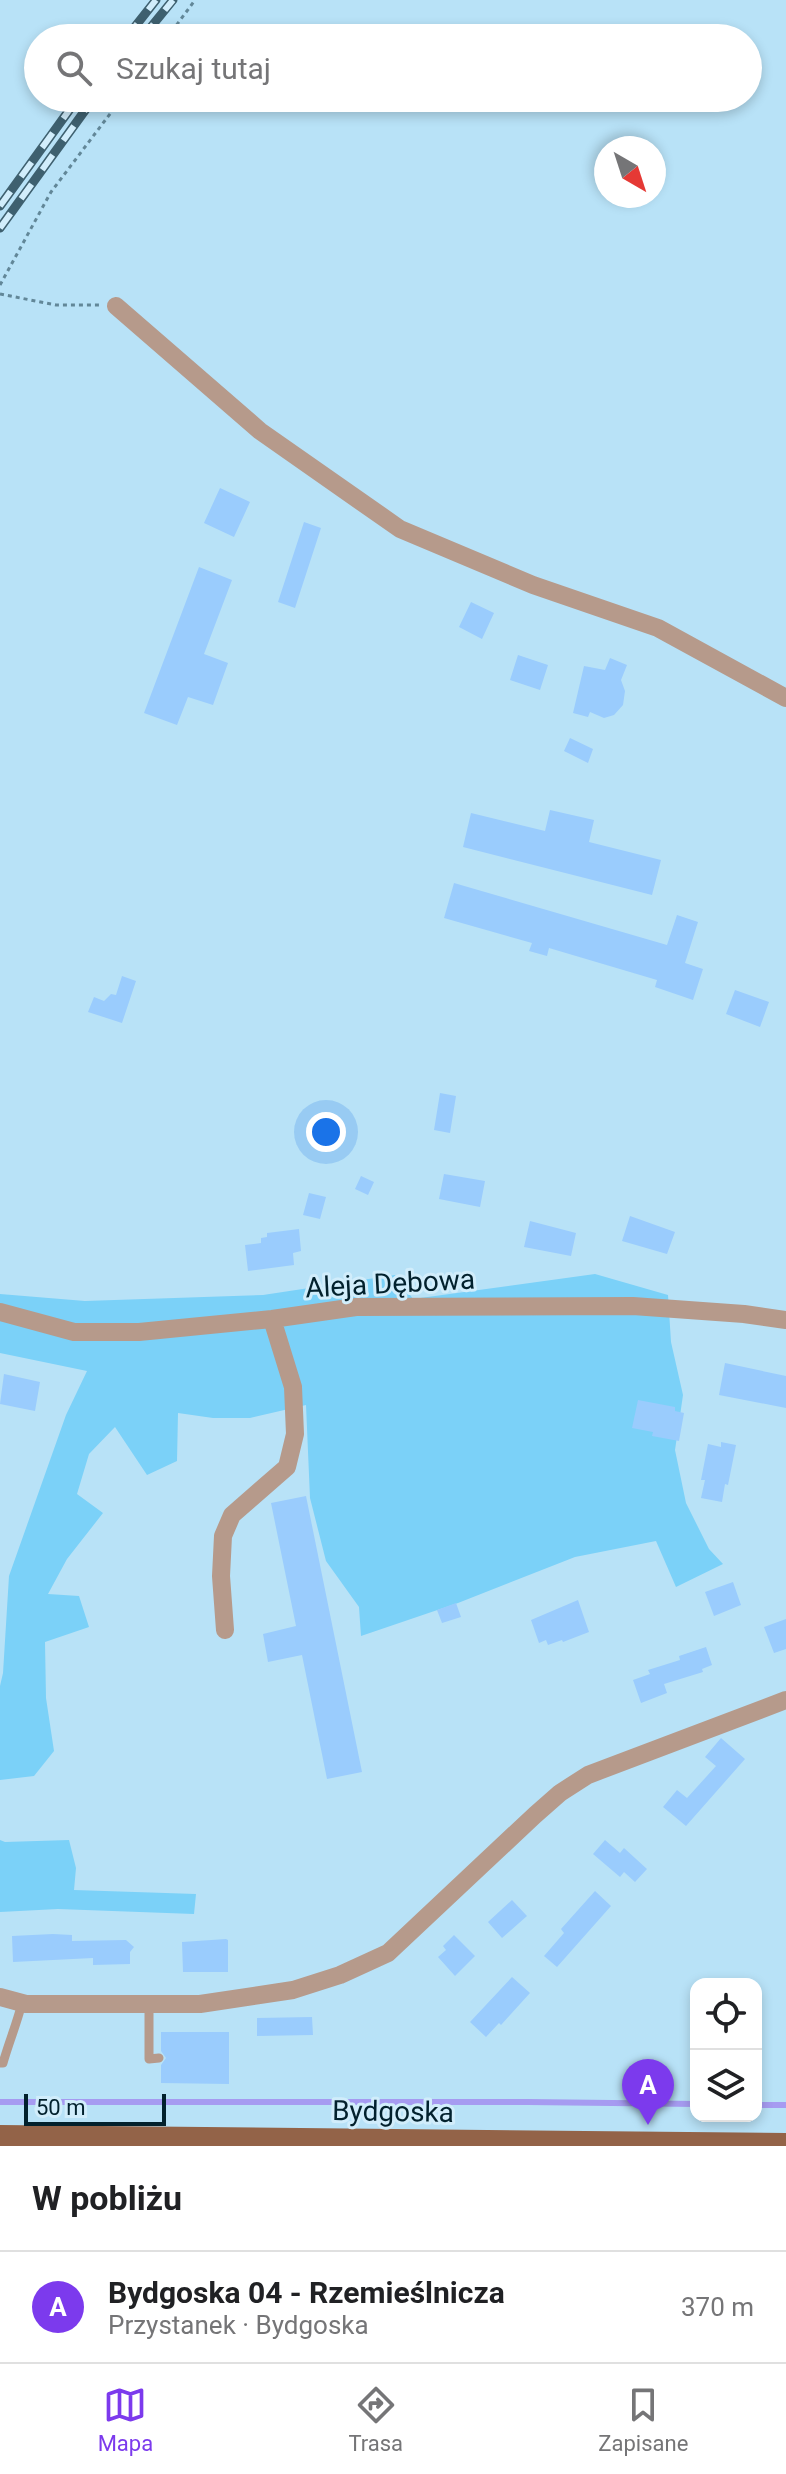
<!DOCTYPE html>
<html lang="pl">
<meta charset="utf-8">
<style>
:root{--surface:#fff;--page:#f2f2f2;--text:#202124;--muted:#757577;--line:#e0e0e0;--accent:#7c3aed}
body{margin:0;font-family:Roboto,sans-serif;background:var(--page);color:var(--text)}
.controls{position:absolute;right:24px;bottom:24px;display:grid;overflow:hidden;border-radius:16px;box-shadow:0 4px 12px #0003}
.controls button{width:72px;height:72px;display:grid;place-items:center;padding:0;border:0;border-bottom:2px solid var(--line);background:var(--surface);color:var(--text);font:40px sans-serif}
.compass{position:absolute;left:594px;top:136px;width:72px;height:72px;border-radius:50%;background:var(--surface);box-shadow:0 4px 12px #0003;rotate:141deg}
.scale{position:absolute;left:24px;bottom:20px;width:142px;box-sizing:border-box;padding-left:8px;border:4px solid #02212d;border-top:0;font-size:22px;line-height:28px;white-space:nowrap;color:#02212d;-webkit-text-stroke:6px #d1edfb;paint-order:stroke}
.you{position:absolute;left:326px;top:1132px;width:28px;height:28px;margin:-20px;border:6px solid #fff;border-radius:50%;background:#1a73e8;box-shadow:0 0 0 12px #1a73e833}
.badge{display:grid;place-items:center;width:52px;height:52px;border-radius:50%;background:var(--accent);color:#fff;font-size:26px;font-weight:700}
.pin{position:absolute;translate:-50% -66px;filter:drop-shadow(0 2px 4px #0008)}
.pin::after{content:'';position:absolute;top:42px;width:28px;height:24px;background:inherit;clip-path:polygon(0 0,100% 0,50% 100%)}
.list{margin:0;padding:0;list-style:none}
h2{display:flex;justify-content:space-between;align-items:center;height:104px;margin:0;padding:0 32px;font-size:34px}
h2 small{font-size:26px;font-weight:400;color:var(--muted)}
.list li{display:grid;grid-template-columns:52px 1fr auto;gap:24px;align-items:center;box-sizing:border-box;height:112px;padding:0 32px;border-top:2px solid var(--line)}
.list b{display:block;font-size:30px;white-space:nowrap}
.list p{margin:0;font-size:26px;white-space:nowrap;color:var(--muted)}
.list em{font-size:26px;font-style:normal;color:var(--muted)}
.icon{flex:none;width:44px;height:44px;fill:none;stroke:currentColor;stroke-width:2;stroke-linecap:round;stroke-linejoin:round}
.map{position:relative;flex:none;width:786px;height:2146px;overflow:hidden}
.search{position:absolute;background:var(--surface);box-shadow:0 4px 12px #0003;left:24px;right:24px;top:24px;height:88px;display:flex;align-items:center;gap:20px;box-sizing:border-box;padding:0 28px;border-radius:44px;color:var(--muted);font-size:30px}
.sheet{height:216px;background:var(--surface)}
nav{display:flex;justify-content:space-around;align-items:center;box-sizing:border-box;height:112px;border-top:2px solid var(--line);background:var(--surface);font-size:22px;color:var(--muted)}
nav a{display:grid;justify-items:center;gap:4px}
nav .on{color:var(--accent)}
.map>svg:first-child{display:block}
.green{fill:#7bd1f8}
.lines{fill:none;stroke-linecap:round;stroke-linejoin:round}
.stream{stroke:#a69bf1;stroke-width:6}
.building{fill:#9accfd}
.path{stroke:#628798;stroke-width:3;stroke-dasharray:4 4;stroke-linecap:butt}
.lane{stroke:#b69a8b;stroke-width:9}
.street{stroke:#b69a8b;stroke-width:18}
.primary{stroke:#936348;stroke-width:24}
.rail-casing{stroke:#3e606f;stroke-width:9}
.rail{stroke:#d1edfb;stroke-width:6;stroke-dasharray:18;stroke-linecap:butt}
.labels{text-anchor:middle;stroke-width:6;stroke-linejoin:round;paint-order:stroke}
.street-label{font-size:28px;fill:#02212d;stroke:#d1edfb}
</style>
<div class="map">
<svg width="786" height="2146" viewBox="0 0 786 2146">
<rect width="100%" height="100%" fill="#b8e2f7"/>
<path class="green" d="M 595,1274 L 668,1295 L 671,1342 L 683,1395 L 675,1450 L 686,1503 L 709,1549 L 723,1564 L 676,1587 L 656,1541 L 575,1557 L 458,1603 L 361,1636 L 359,1607 L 326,1561 L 310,1498 L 306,1405 L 250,1418 L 213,1418 L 178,1413 L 177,1461 L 147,1475 L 115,1427 L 89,1454 L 77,1494 L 103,1513 L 67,1559 L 48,1594 L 79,1596 L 89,1627 L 45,1642 L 46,1698 L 54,1751 L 34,1776 L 0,1780 L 0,1686 L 3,1673 L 9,1576 L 66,1415 L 87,1371 L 0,1353 L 0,1294 L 85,1301 L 263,1295 L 395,1275 L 413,1299 Z
M 0,1840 L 5,1842 L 69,1840 L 76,1868 L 74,1890 L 196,1894 L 194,1914 L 58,1909 L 0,1912 Z"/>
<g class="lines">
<path class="stream" d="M 0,2102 L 528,2102 L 696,2104
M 756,2105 L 786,2105"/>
</g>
<path class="building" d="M 220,488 L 250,502 L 234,537 L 204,523 Z
M 304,522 L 321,528 L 295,608 L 278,602 Z
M 199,567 L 232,580 L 204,654 L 228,663 L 213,705 L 188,697 L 177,725 L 144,713 Z
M 471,602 L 494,613 L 482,639 L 459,627 Z
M 518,655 L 548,665 L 540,690 L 510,680 Z
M 610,658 L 627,665 L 621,680 L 625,691 L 623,705 L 614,715 L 604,718 L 590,712 L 588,717 L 573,713 L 584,666 L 605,670 Z
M 570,738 L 593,749 L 588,763 L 564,751 Z
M 550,810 L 594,820 L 589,842 L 661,860 L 652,895 L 463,847 L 471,813 L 545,831 Z
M 454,883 L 667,945 L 677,915 L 698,922 L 685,963 L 703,969 L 693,1000 L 655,987 L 657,980 L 549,948 L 547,956 L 529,951 L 532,943 L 444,918 Z
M 122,976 L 136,981 L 122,1023 L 88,1012 L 94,997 L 104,1001 L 111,994 L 116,995 Z
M 735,990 L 769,1002 L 760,1027 L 726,1014 Z
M 440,1093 L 456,1096 L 450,1133 L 434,1130 Z
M 444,1174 L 485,1181 L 480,1207 L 439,1199 Z
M 361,1176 L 374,1182 L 368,1195 L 355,1189 Z
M 309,1193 L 326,1197 L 320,1219 L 303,1215 Z
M 630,1216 L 675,1232 L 667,1254 L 622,1241 Z
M 530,1221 L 576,1233 L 571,1256 L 524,1247 Z
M 299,1229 L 301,1251 L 293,1253 L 294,1265 L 248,1271 L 245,1245 L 261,1243 L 261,1238 L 267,1237 L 267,1233 Z
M 725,1363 L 786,1376 L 786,1408 L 719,1395 Z
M 4,1374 L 40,1382 L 35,1411 L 0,1404 Z
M 638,1400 L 675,1407 L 675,1411 L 684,1413 L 679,1441 L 652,1436 L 653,1432 L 632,1428 Z
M 721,1442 L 736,1445 L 728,1485 L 725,1484 L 722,1502 L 701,1498 L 705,1480 L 701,1480 L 708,1444 L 721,1447 Z
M 306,1496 L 362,1772 L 327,1779 L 302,1655 L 268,1662 L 263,1634 L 296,1626 L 271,1503 Z
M 733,1582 L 741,1605 L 714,1616 L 705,1592 Z
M 578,1600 L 589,1632 L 563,1642 L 562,1640 L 548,1645 L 546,1640 L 539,1643 L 531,1620 Z
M 456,1603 L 461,1617 L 442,1623 L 437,1610 Z
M 786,1619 L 786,1649 L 774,1653 L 764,1627 Z
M 706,1647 L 712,1665 L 702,1669 L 703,1672 L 664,1684 L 667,1693 L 641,1703 L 633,1680 L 650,1674 L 648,1670 L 680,1660 L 679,1656 Z
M 721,1738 L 745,1759 L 686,1826 L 663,1807 L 677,1790 L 687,1798 L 716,1766 L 705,1757 Z
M 605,1840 L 620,1853 L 624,1848 L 647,1869 L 635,1882 L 624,1872 L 620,1877 L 593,1854 Z
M 595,1891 L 611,1906 L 557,1967 L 544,1956 L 564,1933 L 561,1929 Z
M 512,1900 L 527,1916 L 502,1938 L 488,1922 Z
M 53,1934 L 72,1935 L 72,1941 L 126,1940 L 134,1947 L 130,1952 L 130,1964 L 93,1965 L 93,1958 L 13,1962 L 12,1936 Z
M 454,1935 L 475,1956 L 455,1976 L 438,1957 L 446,1950 L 443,1946 Z
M 226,1939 L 228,1940 L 228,1972 L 183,1972 L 182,1942 Z
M 512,1977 L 530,1993 L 501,2025 L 499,2023 L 486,2037 L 470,2022 Z
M 312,2017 L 313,2035 L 257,2036 L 257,2018 Z
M 161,2032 L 229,2032 L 229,2084 L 161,2083 L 161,2065 L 166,2058 L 161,2051 Z"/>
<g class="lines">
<path class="path" d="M 167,38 L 195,0
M 0,285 L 51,192 L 122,98
M 0,294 L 56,305 L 99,305"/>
<path class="lane" d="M 149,2004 L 149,2059 L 159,2058
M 0,2063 L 3,2063 C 9,2042 17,2023 22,2003"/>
<path class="street" d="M 116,306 L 260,431 L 400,529 L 533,585 L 658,628 L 786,698
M 0,1312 L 74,1332 L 139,1332 L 272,1319 L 356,1307 L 633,1306 L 744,1314 L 786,1320
M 225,1630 L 221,1576 L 223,1536 L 232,1515 L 287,1467 L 295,1434 L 293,1387 L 272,1319
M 0,1997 L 26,2004 L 200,2004 L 293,1990 L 340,1975 L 388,1953 L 535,1815 L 560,1793 L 588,1775 L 786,1700"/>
<path class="primary" d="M 0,2137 L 786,2145"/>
<defs>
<path id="rail" d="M 126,38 L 156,0
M 142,38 L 173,0
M 0,206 L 78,98
M 0,228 L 94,98"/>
</defs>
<use href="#rail" class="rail-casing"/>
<use href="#rail" class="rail"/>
</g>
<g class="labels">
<g class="street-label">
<text transform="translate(390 1283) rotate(-3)" y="10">Aleja Dębowa</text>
<text transform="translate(393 2111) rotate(1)" y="10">Bydgoska</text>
</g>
</g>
</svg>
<div class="controls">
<button><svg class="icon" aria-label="locate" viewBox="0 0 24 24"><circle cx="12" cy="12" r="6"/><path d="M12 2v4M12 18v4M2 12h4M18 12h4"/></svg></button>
<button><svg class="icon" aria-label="layers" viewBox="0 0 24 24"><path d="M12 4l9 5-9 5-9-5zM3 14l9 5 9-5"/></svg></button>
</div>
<svg class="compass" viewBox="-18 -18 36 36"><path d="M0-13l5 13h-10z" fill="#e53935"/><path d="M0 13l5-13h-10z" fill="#757577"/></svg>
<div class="scale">50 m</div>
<div class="you"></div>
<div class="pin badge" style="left:648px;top:2125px">A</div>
<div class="search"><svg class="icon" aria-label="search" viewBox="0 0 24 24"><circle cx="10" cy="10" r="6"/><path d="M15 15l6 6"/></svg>Szukaj tutaj</div>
</div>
<section class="sheet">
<h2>W pobliżu<small></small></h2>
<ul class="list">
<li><span class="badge">A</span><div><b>Bydgoska 04 - Rzemieślnicza</b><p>Przystanek · Bydgoska</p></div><em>370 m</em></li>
</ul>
</section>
<nav>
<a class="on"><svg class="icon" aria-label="map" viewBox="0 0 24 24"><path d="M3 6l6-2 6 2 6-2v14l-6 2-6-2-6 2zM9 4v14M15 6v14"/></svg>Mapa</a>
<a><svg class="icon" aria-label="directions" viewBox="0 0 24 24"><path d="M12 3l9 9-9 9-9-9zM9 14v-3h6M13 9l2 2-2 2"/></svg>Trasa</a>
<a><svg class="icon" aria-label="saved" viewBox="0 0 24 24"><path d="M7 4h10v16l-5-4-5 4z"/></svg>Zapisane</a>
</nav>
